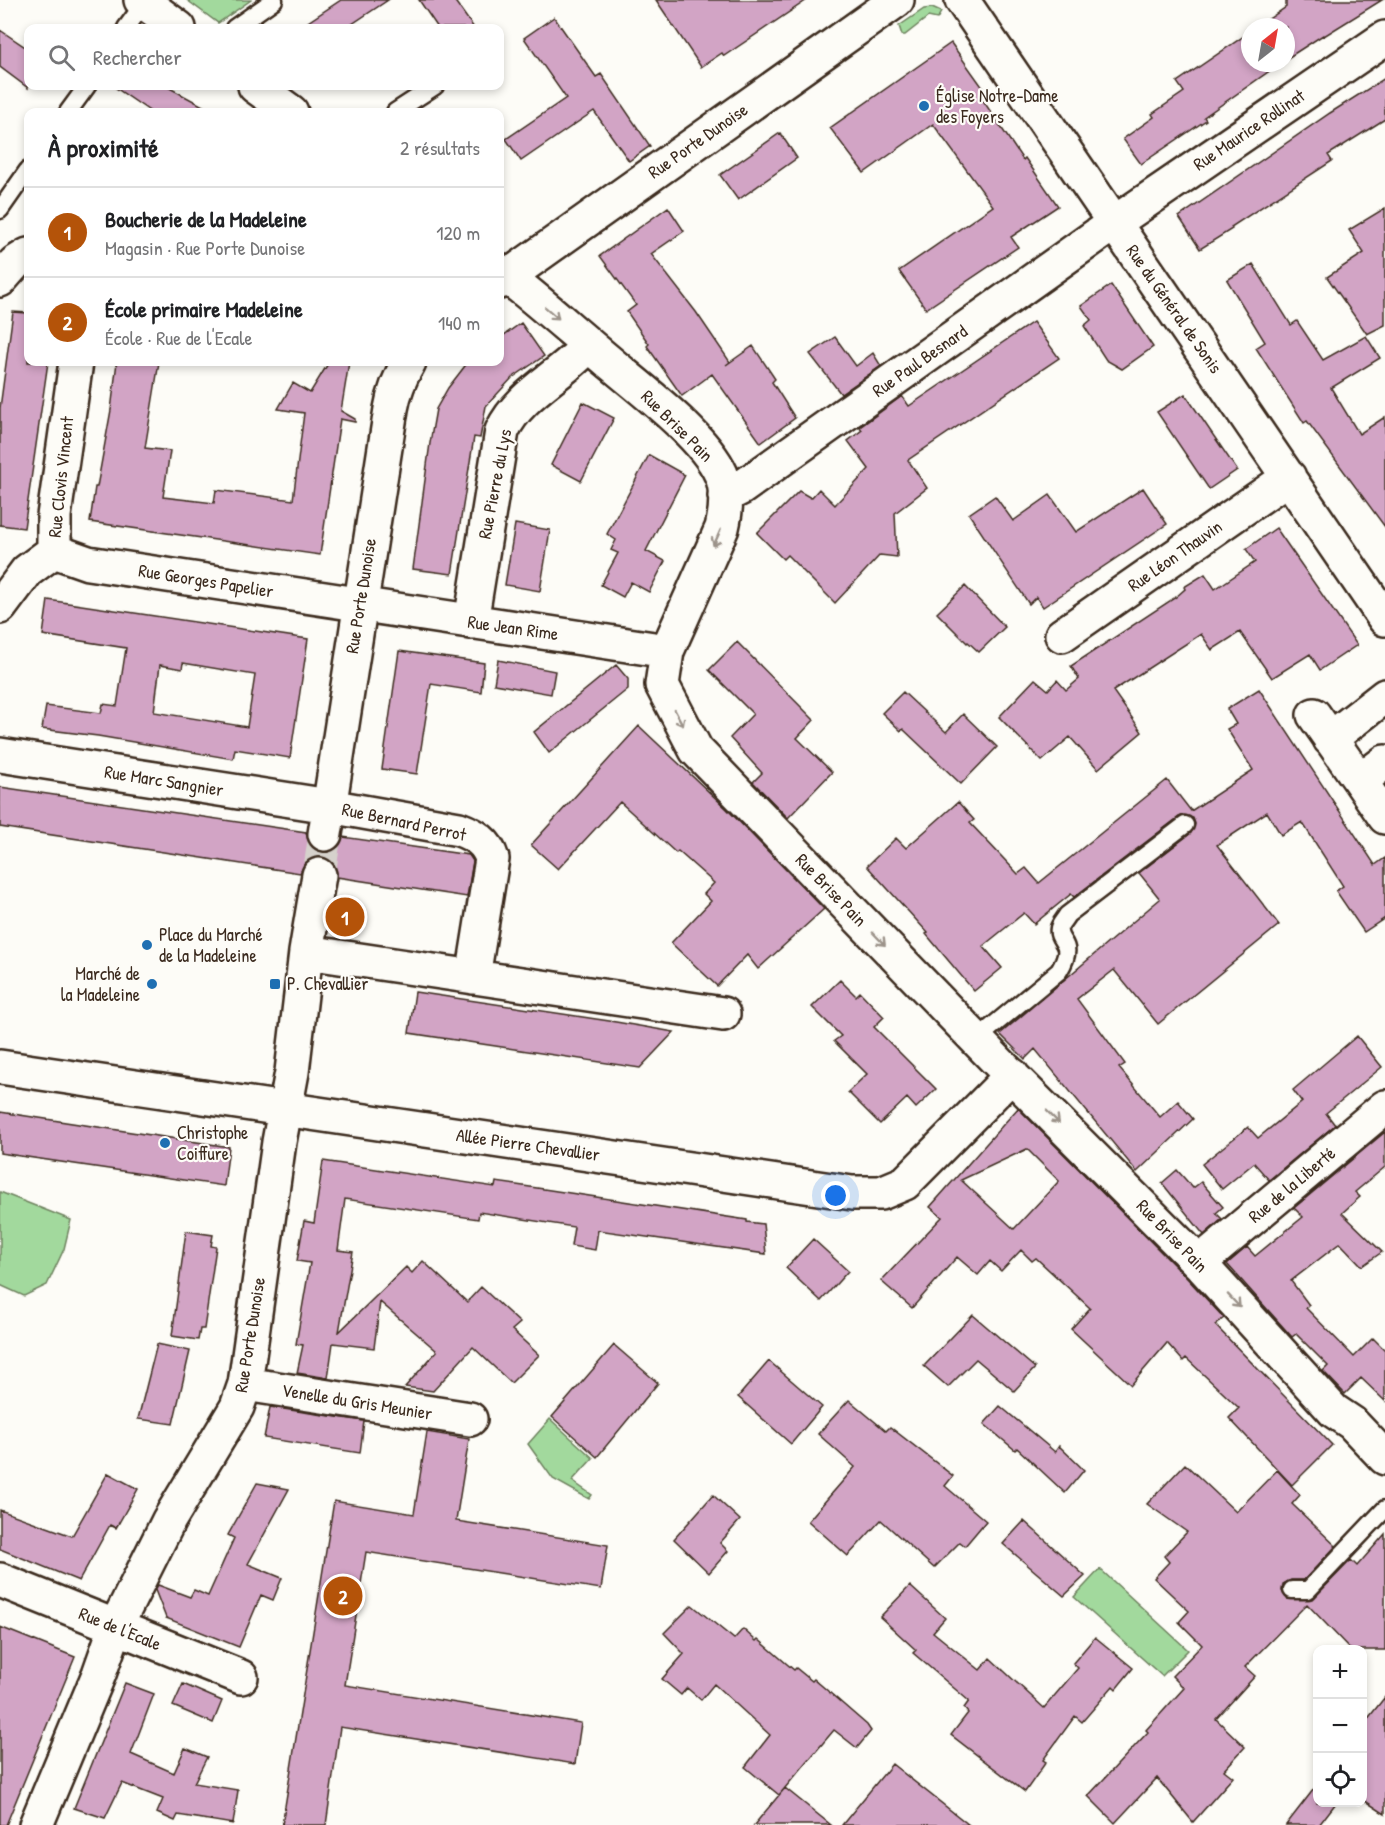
<!DOCTYPE html>
<html lang="fr">
<meta charset="utf-8">
<style>
:root{--surface:#fff;--page:#f6f6f6;--text:#202124;--muted:#757577;--line:#e0e0e0;--accent:#b45309}
body{margin:0;font-family:"Patrick Hand",sans-serif;background:var(--page);color:var(--text)}
.controls{position:absolute;right:18px;bottom:18px;display:grid;overflow:hidden;border-radius:12px;box-shadow:0 3px 9px #0003}
.controls button{width:54px;height:54px;display:grid;place-items:center;padding:0;border:0;border-bottom:2px solid var(--line);background:var(--surface);color:var(--text);font:30px sans-serif}
.compass{position:absolute;left:1241px;top:18px;width:54px;height:54px;border-radius:50%;background:var(--surface);box-shadow:0 3px 9px #0003;rotate:31deg}
.you{position:absolute;left:836px;top:1196px;width:21px;height:21px;margin:-15px;border:4px solid #fff;border-radius:50%;background:#1a73e8;box-shadow:0 0 0 9px #1a73e833}
.badge{display:grid;place-items:center;width:39px;height:39px;border-radius:50%;background:var(--accent);color:#fff;font-size:20px;font-weight:700}
.pin{position:absolute;translate:-50% -50%;border:3px solid #fff;box-shadow:0 2px 6px #0006}
.list{margin:0;padding:0;list-style:none}
h2{display:flex;justify-content:space-between;align-items:center;height:78px;margin:0;padding:0 24px;font-size:26px}
h2 small{font-size:20px;font-weight:400;color:var(--muted)}
.list li{display:grid;grid-template-columns:39px 1fr auto;gap:18px;align-items:center;box-sizing:border-box;height:90px;padding:0 24px;border-top:2px solid var(--line)}
.list b{display:block;font-size:22px;white-space:nowrap}
.list p{margin:0;font-size:20px;white-space:nowrap;color:var(--muted)}
.list em{font-size:20px;font-style:normal;color:var(--muted)}
.icon{flex:none;width:33px;height:33px;fill:none;stroke:currentColor;stroke-width:2;stroke-linecap:round;stroke-linejoin:round}
.map{position:relative;flex:none;width:1385px;height:1825px;overflow:hidden}
.search{position:absolute;background:var(--surface);box-shadow:0 3px 9px #0003;left:24px;top:24px;width:480px;height:66px;display:flex;align-items:center;gap:15px;box-sizing:border-box;padding:0 21px;border-radius:12px;color:var(--muted);font-size:22px}
.panel{position:absolute;background:var(--surface);box-shadow:0 3px 9px #0003;left:24px;top:108px;width:480px;height:258px;border-radius:12px}
.map>svg:first-child{display:block}
.green{fill:#a2d99d;stroke:#6e825e;stroke-width:1.5}
.building{fill:#d2a4c5;stroke:#3b2a1e;stroke-width:1.5;fill-rule:evenodd}
.lines{fill:none;stroke-linecap:round;stroke-linejoin:round}
.street-tunnel{stroke:#d6d2cc;stroke-width:33;stroke-dasharray:33 16;stroke-linecap:butt}
.lane-casing{stroke:#3b2a1e;stroke-width:21}
.street-casing{stroke:#3b2a1e;stroke-width:38}
.lane{stroke:#fdfcf7;stroke-width:16}
.street{stroke:#fdfcf7;stroke-width:33}
.oneway{stroke:#9c938a}
.poi-dot{fill:#1f6fb2;stroke:#fdfcf7;stroke-width:2}
.labels{text-anchor:middle;stroke-width:4.5;stroke-linejoin:round;paint-order:stroke}
.poi-label{font-size:18px;fill:#3b2a1e;stroke:#fdfcf7;text-anchor:start}
.street-label{font-size:18px;fill:#3b2a1e;stroke:#fdfcf7}
</style>
<div class="map">
<svg width="1385" height="1825" viewBox="0 0 1385 1825">
<rect width="100%" height="100%" fill="#fdfcf7"/>
<filter id="ink" filterUnits="userSpaceOnUse"><feTurbulence type="fractalNoise" baseFrequency=".0167" numOctaves="2"/><feDisplacementMap in="SourceGraphic" scale="12" xChannelSelector="R" yChannelSelector="G"/><feConvolveMatrix kernelMatrix="1 2 1 2 8 2 1 2 1" color-interpolation-filters="sRGB"/></filter>
<g filter="url(#ink)">
<path class="green" d="M 187,0 L 251,0 L 218,23 Z
M 932,8 L 941,12 L 937,19 L 928,17 L 905,35 L 902,35 L 899,26 L 924,9 Z
M 0,1192 L 71,1220 L 64,1249 L 47,1285 L 24,1296 L 0,1285 Z
M 550,1419 L 593,1458 L 572,1481 L 592,1495 L 589,1499 L 553,1479 L 528,1444 Z
M 1100,1569 L 1188,1650 L 1162,1676 L 1074,1597 Z"/>
<path class="building" d="M 341,0 L 388,0 L 346,28 L 299,28 Z
M 419,0 L 454,0 L 474,28 L 438,28 Z
M 656,0 L 807,0 L 724,56 L 722,53 L 701,67 Z
M 1286,0 L 1382,0 L 1324,36 L 1323,35 L 1286,59 L 1286,27 L 1257,27 L 1286,7 Z
M 554,17 L 596,77 L 601,74 L 650,146 L 629,161 L 594,111 L 521,161 L 506,139 L 566,98 L 524,38 Z
M 0,30 L 28,49 L 28,88 L 0,67 Z
M 1250,32 L 1250,63 L 1281,63 L 1204,117 L 1206,120 L 1141,164 L 1123,139 L 1154,117 L 1152,114 L 1184,92 L 1177,82 Z
M 951,43 L 986,92 L 980,96 L 1023,160 L 1025,158 L 1058,206 L 1011,237 L 1018,247 L 926,309 L 899,271 L 993,206 L 933,124 L 864,173 L 830,128 Z
M 1385,78 L 1385,119 L 1328,155 L 1332,161 L 1231,227 L 1232,229 L 1200,249 L 1179,217 L 1330,113 Z
M 113,86 L 166,86 L 214,112 L 151,112 Z
M 780,133 L 797,158 L 738,200 L 720,175 Z
M 668,207 L 684,231 L 651,254 L 696,312 L 730,362 L 726,365 L 753,346 L 775,379 L 772,382 L 795,418 L 761,443 L 712,374 L 682,396 L 647,346 L 649,344 L 627,312 L 636,305 L 600,256 Z
M 1385,208 L 1385,325 L 1367,334 L 1327,277 L 1364,253 L 1349,230 Z
M 1253,264 L 1291,325 L 1297,321 L 1323,360 L 1366,336 L 1380,358 L 1331,388 L 1359,434 L 1385,417 L 1385,527 L 1307,421 L 1304,423 L 1256,348 L 1265,342 L 1227,280 Z
M 1111,285 L 1153,347 L 1122,369 L 1106,360 L 1084,326 L 1091,320 L 1081,306 Z
M 13,312 L 28,313 L 28,362 L 48,362 L 24,528 L 0,525 L 0,408 Z
M 1033,322 L 1059,358 L 908,460 L 927,488 L 895,513 L 897,557 L 880,555 L 835,603 L 787,555 L 783,559 L 757,533 L 799,491 L 811,498 L 819,489 L 835,505 L 869,469 L 848,441 L 862,430 L 860,427 L 902,396 L 909,406 Z
M 521,323 L 544,356 L 512,378 L 486,406 L 480,438 L 474,437 L 452,574 L 413,569 L 430,443 L 436,409 L 448,388 L 468,362 L 500,362 L 500,338 Z
M 835,337 L 856,366 L 873,353 L 881,366 L 841,394 L 810,354 Z
M 117,362 L 159,362 L 145,448 L 170,451 L 163,497 L 214,503 L 216,490 L 293,500 L 304,413 L 278,409 L 293,383 L 310,393 L 329,362 L 349,362 L 341,411 L 355,419 L 355,422 L 340,419 L 320,555 L 90,522 L 95,487 L 97,487 L 111,410 Z
M 1185,394 L 1237,470 L 1209,489 L 1157,412 Z
M 583,402 L 614,418 L 581,481 L 551,465 Z
M 649,455 L 685,475 L 646,551 L 665,561 L 649,592 L 631,582 L 623,597 L 601,585 L 618,553 L 611,550 L 616,540 L 607,534 Z
M 1143,488 L 1167,524 L 1043,607 L 1036,597 L 1029,604 L 969,514 L 995,496 L 1013,521 L 1050,495 L 1076,532 Z
M 515,524 L 550,530 L 540,591 L 505,585 Z
M 1276,528 L 1357,645 L 1320,670 L 1310,654 L 1272,678 L 1240,632 L 1212,650 L 1201,634 L 1113,691 L 1142,732 L 1098,769 L 1070,737 L 1042,761 L 999,717 L 1035,679 L 1048,690 L 1057,680 L 1066,690 L 1079,679 L 1071,666 L 1176,597 L 1185,589 L 1184,587 L 1205,574 L 1215,589 L 1255,562 L 1246,549 Z
M 965,586 L 1005,627 L 979,652 L 968,642 L 967,643 L 937,613 Z
M 48,600 L 308,639 L 290,758 L 235,749 L 233,759 L 98,736 L 42,729 L 46,706 L 101,713 L 103,704 L 117,706 L 126,648 L 43,635 ZM 183,663 L 255,675 L 247,727 L 154,712 L 160,665 L 182,669 Z
M 737,642 L 814,720 L 797,738 L 832,772 L 788,818 L 753,782 L 762,773 L 730,738 L 753,714 L 709,670 Z
M 399,651 L 484,663 L 481,692 L 431,684 L 417,774 L 382,769 Z
M 498,660 L 555,671 L 551,694 L 494,684 Z
M 616,665 L 628,679 L 628,689 L 549,753 L 534,732 Z
M 1259,689 L 1375,865 L 1385,858 L 1385,918 L 1364,932 L 1336,891 L 1343,886 L 1302,822 L 1281,835 L 1267,812 L 1217,845 L 1279,925 L 1158,1024 L 1114,970 L 1077,999 L 1125,1064 L 1119,1068 L 1160,1117 L 1178,1101 L 1193,1119 L 1137,1172 L 1035,1049 L 1025,1059 L 1000,1034 L 1160,899 L 1139,873 L 1191,833 L 1195,824 L 1193,818 L 1184,815 L 1179,817 L 1074,897 L 1071,894 L 1034,924 L 1024,913 L 983,946 L 1002,968 L 974,991 L 926,934 L 928,933 L 867,866 L 896,838 L 906,848 L 958,802 L 974,820 L 970,823 L 1018,874 L 1026,868 L 1039,883 L 1167,780 L 1191,811 L 1253,770 L 1227,729 L 1236,724 L 1227,709 Z
M 903,692 L 946,732 L 963,714 L 997,747 L 961,784 L 903,729 L 901,731 L 882,713 Z
M 639,726 L 727,809 L 824,909 L 758,969 L 747,955 L 717,986 L 671,943 L 711,901 L 704,894 L 714,883 L 678,851 L 676,853 L 620,802 L 558,869 L 531,845 Z
M 0,787 L 306,832 L 308,841 L 313,848 L 323,853 L 332,851 L 339,846 L 343,837 L 469,855 L 473,861 L 467,897 L 337,877 L 336,868 L 331,861 L 322,856 L 312,858 L 305,863 L 300,873 L 0,827 Z
M 840,980 L 856,996 L 860,992 L 884,1017 L 874,1027 L 936,1089 L 916,1108 L 907,1098 L 880,1124 L 848,1092 L 867,1074 L 834,1041 L 841,1036 L 812,1007 Z
M 415,992 L 616,1022 L 674,1032 L 640,1068 L 409,1033 Z
M 1357,1036 L 1382,1067 L 1326,1113 L 1335,1125 L 1269,1180 L 1254,1163 L 1222,1189 L 1202,1164 L 1248,1127 L 1258,1138 L 1302,1102 L 1293,1090 Z
M 1018,1108 L 1185,1276 L 1224,1318 L 1215,1325 L 1332,1445 L 1292,1485 L 1229,1418 L 1239,1408 L 1186,1358 L 1183,1361 L 1167,1343 L 1131,1385 L 1071,1329 L 1090,1308 L 1036,1258 L 1032,1261 L 1021,1250 L 1001,1271 L 990,1261 L 978,1275 L 957,1257 L 912,1308 L 881,1281 L 942,1217 L 930,1207 ZM 1027,1149 L 1059,1181 L 1014,1229 L 961,1180 Z
M 0,1112 L 229,1147 L 224,1186 L 0,1153 Z
M 1385,1132 L 1385,1167 L 1355,1192 L 1360,1197 L 1342,1213 L 1382,1252 L 1362,1266 L 1340,1243 L 1291,1281 L 1309,1305 L 1306,1308 L 1354,1357 L 1373,1338 L 1385,1350 L 1385,1401 L 1361,1378 L 1345,1394 L 1323,1371 L 1328,1366 L 1296,1334 L 1292,1337 L 1227,1264 L 1247,1247 L 1255,1256 L 1303,1217 L 1294,1208 Z
M 323,1161 L 495,1187 L 496,1182 L 537,1188 L 747,1220 L 747,1222 L 763,1224 L 766,1254 L 598,1230 L 595,1250 L 571,1246 L 574,1227 L 479,1212 L 478,1219 L 345,1199 L 338,1250 L 353,1252 L 339,1332 L 406,1267 L 412,1273 L 423,1261 L 467,1302 L 481,1287 L 520,1323 L 512,1330 L 539,1355 L 511,1383 L 473,1347 L 433,1391 L 405,1387 L 437,1351 L 380,1302 L 374,1348 L 333,1343 L 328,1378 L 297,1373 L 303,1345 L 296,1344 L 310,1263 L 297,1261 L 304,1221 L 314,1223 Z
M 1177,1170 L 1193,1188 L 1201,1182 L 1223,1207 L 1216,1213 L 1222,1219 L 1204,1235 L 1162,1183 Z
M 186,1231 L 213,1235 L 211,1246 L 216,1247 L 204,1329 L 200,1329 L 198,1340 L 172,1336 Z
M 813,1239 L 848,1271 L 821,1301 L 786,1268 Z
M 973,1315 L 1035,1368 L 1014,1391 L 976,1359 L 948,1387 L 924,1366 Z
M 157,1344 L 190,1351 L 173,1424 L 138,1419 Z
M 614,1345 L 658,1383 L 597,1457 L 552,1417 Z
M 769,1361 L 822,1407 L 791,1444 L 738,1397 Z
M 849,1400 L 886,1431 L 890,1427 L 953,1476 L 945,1486 L 986,1521 L 965,1546 L 960,1542 L 934,1568 L 881,1520 L 848,1556 L 808,1521 L 855,1467 L 818,1434 Z
M 1000,1406 L 1055,1452 L 1059,1446 L 1084,1470 L 1065,1493 L 1017,1448 L 1015,1450 L 984,1424 Z
M 270,1407 L 364,1421 L 360,1453 L 264,1438 Z
M 427,1432 L 469,1439 L 456,1521 L 608,1545 L 601,1589 L 366,1552 L 345,1685 L 581,1723 L 575,1764 L 340,1727 L 326,1825 L 282,1825 L 334,1501 L 414,1514 Z
M 1185,1464 L 1236,1512 L 1277,1470 L 1300,1495 L 1292,1504 L 1336,1546 L 1304,1580 L 1291,1580 L 1283,1584 L 1282,1591 L 1287,1599 L 1313,1599 L 1351,1560 L 1357,1566 L 1385,1534 L 1385,1650 L 1351,1650 L 1307,1604 L 1245,1667 L 1255,1676 L 1216,1719 L 1245,1747 L 1224,1770 L 1233,1777 L 1193,1822 L 1157,1778 L 1115,1823 L 1088,1796 L 1148,1732 L 1146,1730 L 1184,1688 L 1172,1676 L 1202,1645 L 1179,1622 L 1189,1611 L 1154,1578 L 1169,1562 L 1164,1556 L 1187,1532 L 1147,1504 Z
M 108,1473 L 138,1489 L 116,1528 L 110,1525 L 79,1581 L 0,1549 L 0,1510 L 72,1536 Z
M 257,1483 L 289,1489 L 248,1564 L 282,1578 L 273,1600 L 261,1595 L 239,1647 L 166,1618 L 155,1590 L 158,1585 L 190,1597 L 194,1590 L 208,1596 L 234,1538 L 228,1535 Z
M 713,1495 L 740,1520 L 720,1543 L 728,1551 L 709,1573 L 674,1539 Z
M 1024,1521 L 1085,1576 L 1064,1596 L 1003,1544 Z
M 910,1586 L 945,1618 L 933,1632 L 980,1670 L 990,1658 L 1044,1708 L 1078,1668 L 1073,1663 L 1095,1637 L 1133,1668 L 1116,1689 L 1113,1686 L 1082,1722 L 1075,1716 L 1043,1760 L 1046,1762 L 1025,1792 L 951,1735 L 968,1713 L 964,1708 L 969,1701 L 913,1653 L 916,1650 L 880,1617 Z
M 692,1605 L 734,1639 L 743,1629 L 756,1641 L 758,1639 L 794,1670 L 796,1668 L 812,1681 L 814,1679 L 867,1725 L 871,1731 L 857,1748 L 834,1730 L 779,1795 L 745,1767 L 770,1735 L 714,1684 L 701,1700 L 687,1688 L 681,1695 L 662,1679 L 684,1654 L 664,1633 Z
M 0,1627 L 75,1657 L 6,1825 L 0,1825 Z
M 125,1683 L 154,1694 L 131,1754 L 174,1773 L 185,1748 L 207,1757 L 194,1783 L 238,1790 L 233,1824 L 178,1815 L 175,1821 L 157,1813 L 163,1799 L 122,1783 L 105,1818 L 74,1808 Z
M 183,1684 L 222,1701 L 213,1723 L 173,1706 Z
M 1385,1697 L 1385,1814 L 1362,1799 L 1362,1726 Z
M 892,1764 L 969,1825 L 842,1825 Z
M 1317,1785 L 1317,1803 L 1336,1803 L 1319,1825 L 1286,1825 Z
M 785,1788 L 831,1825 L 754,1825 Z"/>
<g class="lines">
<path class="street-tunnel" d="M 319,875 L 325,834"/>
<defs>
<path id="lane" d="M 126,28 L 145,2
M 234,28 L 274,0
M 68,112 L 87,86
M 395,112 L 435,86
M 0,210 L 28,170
M 989,1029 L 1059,971 C 1077,941 1056,944 1059,928 C 1060,924 1065,919 1067,915 L 1185,825
M 1292,1590 L 1308,1590 L 1385,1509"/>
<path id="street" d="M 141,0 L 179,28
M 962,0 L 1385,619
M 255,86 L 291,112
M 500,271 C 537,299 572,331 608,361 C 641,389 704,436 721,474 C 728,490 726,511 722,528 L 667,651 L 662,685 L 696,750 L 999,1063 L 1199,1263 L 1334,1411 L 1352,1423 L 1385,1458
M 0,280 L 15,263 L 28,255
M 500,282 L 897,0
M 725,496 L 741,488 L 1114,223 L 1385,38
M 54,551 L 88,563 L 667,651
M 54,551 L 54,516 L 76,362
M 0,607 L 27,571 L 54,551
M 471,622 L 502,431 C 519,394 562,375 589,345
M 1062,635 L 1289,477
M 1314,715 L 1360,781 L 1385,762
M 1330,739 L 1385,696
M 0,755 L 329,806 L 459,829 C 475,835 487,842 492,859 L 473,977
M 1360,781 L 1385,817
M 325,834 L 391,409 C 394,391 400,377 409,362
M 306,952 L 723,1014
M 0,1067 L 852,1193 L 881,1193 L 905,1183 L 1012,1075
M 1199,1263 L 1385,1107
M 245,1384 L 470,1419
M 0,1580 L 241,1677
M 36,1825 L 99,1674 L 116,1626 L 169,1520 L 237,1407 L 245,1384 L 279,1142 L 292,1072 L 306,952 L 319,875"/>
</defs>
<use href="#lane" class="lane-casing"/>
<use href="#street" class="street-casing"/>
<use href="#lane" class="lane"/>
<use href="#street" class="street"/>
</g>
<defs><path id="oneway-shaft" d="M-6 0H5M1.5-3L5.5 0L1.5 3" fill="none" stroke-width="1.6" stroke-linecap="round" stroke-linejoin="round" transform="scale(1.5)"/></defs>
<g class="oneway">
<use href="#oneway-shaft" transform="translate(552 313) rotate(41)"/>
<use href="#oneway-shaft" transform="translate(717 538) rotate(114)"/>
<use href="#oneway-shaft" transform="translate(679 718) rotate(62)"/>
<use href="#oneway-shaft" transform="translate(879 939) rotate(46)"/>
<use href="#oneway-shaft" transform="translate(1053 1117) rotate(45)"/>
<use href="#oneway-shaft" transform="translate(1234 1301) rotate(47)"/>
</g>
</g>
<g class="poi-dot">
<circle cx="924" cy="106" r="6"/>
<circle cx="147" cy="945" r="6"/>
<circle cx="152" cy="984" r="6"/>
<rect x="269" y="978" width="12" height="12" rx="3"/>
<circle cx="165" cy="1143" r="6"/>
</g>
<g class="labels">
<g class="poi-label">
<text x="936" y="102">Église Notre-Dame<tspan x="936" dy="21">des Foyers</tspan></text>
<text x="159" y="941">Place du Marché<tspan x="159" dy="21">de la Madeleine</tspan></text>
<text x="140" y="980" text-anchor="end">Marché de<tspan x="140" dy="21">la Madeleine</tspan></text>
<text x="287" y="990">P. Chevallier</text>
<text x="177" y="1139">Christophe<tspan x="177" dy="21">Coiffure</tspan></text>
</g>
<g class="street-label">
<text transform="translate(1249 130) rotate(-34)" y="6">Rue Maurice Rollinat</text>
<text transform="translate(698 141) rotate(-35)" y="6">Rue Porte Dunoise</text>
<text transform="translate(1174 309) rotate(55)" y="6">Rue du Général de Sonis</text>
<text transform="translate(920 361) rotate(-35)" y="6">Rue Paul Besnard</text>
<text transform="translate(677 426) rotate(45)" y="6">Rue Brise Pain</text>
<text transform="translate(61 477) rotate(-84)" y="6">Rue Clovis Vincent</text>
<text transform="translate(495 484) rotate(-79)" y="6">Rue Pierre du Lys</text>
<text transform="translate(1175 556) rotate(-35)" y="6">Rue Léon Thauvin</text>
<text transform="translate(206 581) rotate(9)" y="6">Rue Georges Papelier</text>
<text transform="translate(361 596) rotate(-81)" y="6">Rue Porte Dunoise</text>
<text transform="translate(513 628) rotate(8)" y="6">Rue Jean Rime</text>
<text transform="translate(164 781) rotate(9)" y="6">Rue Marc Sangnier</text>
<text transform="translate(404 822) rotate(12)" y="6">Rue Bernard Perrot</text>
<text transform="translate(831 890) rotate(46)" y="6">Rue Brise Pain</text>
<text transform="translate(528 1145) rotate(8)" y="6">Allée Pierre Chevallier</text>
<text transform="translate(1292 1185) rotate(-40)" y="6">Rue de la Liberté</text>
<text transform="translate(1172 1236) rotate(46)" y="6">Rue Brise Pain</text>
<text transform="translate(250 1335) rotate(-81)" y="6">Rue Porte Dunoise</text>
<text transform="translate(357 1402) rotate(9)" y="6">Venelle du Gris Meunier</text>
<text transform="translate(120 1629) rotate(22)" y="6">Rue de l'Ecale</text>
</g>
</g>
</svg>
<div class="controls">
<button>+</button>
<button>−</button>
<button><svg class="icon" aria-label="locate" viewBox="0 0 24 24"><circle cx="12" cy="12" r="6"/><path d="M12 2v4M12 18v4M2 12h4M18 12h4"/></svg></button>
</div>
<svg class="compass" viewBox="-18 -18 36 36"><path d="M0-13l5 13h-10z" fill="#e53935"/><path d="M0 13l5-13h-10z" fill="#757577"/></svg>
<div class="you"></div>
<div class="pin badge" style="left:345px;top:917px">1</div>
<div class="pin badge" style="left:343px;top:1596px">2</div>
<div class="search"><svg class="icon" aria-label="search" viewBox="0 0 24 24"><circle cx="10" cy="10" r="6"/><path d="M15 15l6 6"/></svg>Rechercher</div>
<section class="panel">
<h2>À proximité<small>2 résultats</small></h2>
<ul class="list">
<li><span class="badge">1</span><div><b>Boucherie de la Madeleine</b><p>Magasin · Rue Porte Dunoise</p></div><em>120 m</em></li>
<li><span class="badge">2</span><div><b>École primaire Madeleine</b><p>École · Rue de l'Ecale</p></div><em>140 m</em></li>
</ul>
</section>
</div>
